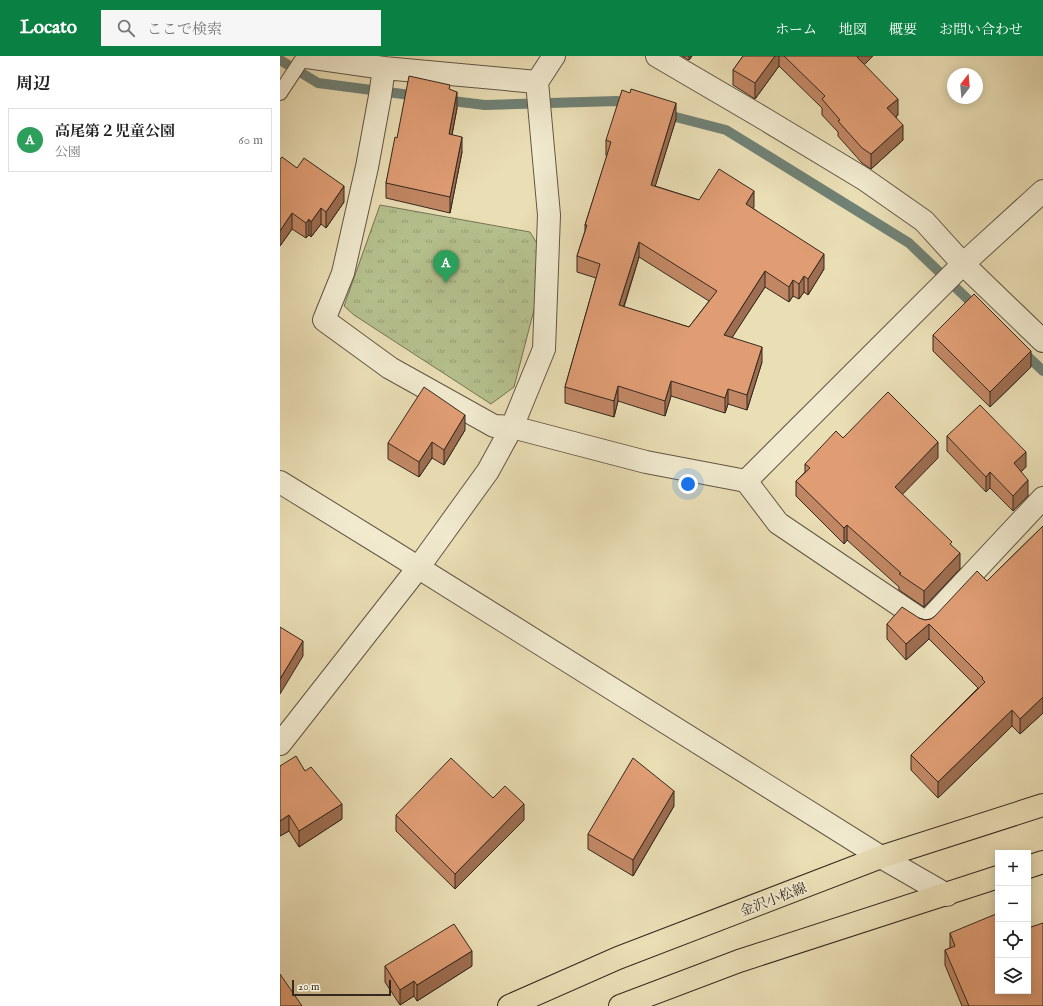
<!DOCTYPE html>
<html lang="ja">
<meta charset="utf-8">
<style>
:root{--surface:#fff;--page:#f6f6f6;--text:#222;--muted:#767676;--line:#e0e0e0;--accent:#0b8043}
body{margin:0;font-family:"IM FELL English","Noto Serif JP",serif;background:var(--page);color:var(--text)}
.controls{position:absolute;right:12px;bottom:12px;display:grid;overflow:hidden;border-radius:0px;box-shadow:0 2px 10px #0003}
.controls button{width:36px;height:36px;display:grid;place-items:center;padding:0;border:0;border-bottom:1px solid var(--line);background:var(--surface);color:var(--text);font:20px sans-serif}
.compass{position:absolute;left:667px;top:12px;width:36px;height:36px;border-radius:50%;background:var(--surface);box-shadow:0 2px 10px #0003;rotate:16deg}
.scale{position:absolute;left:12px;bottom:10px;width:99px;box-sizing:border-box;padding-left:4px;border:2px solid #352820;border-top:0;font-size:11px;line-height:14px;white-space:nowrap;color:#352820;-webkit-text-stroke:3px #f1eacf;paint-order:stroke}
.you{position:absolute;left:408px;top:428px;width:14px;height:14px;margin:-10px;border:3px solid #fff;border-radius:50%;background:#1a73e8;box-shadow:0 0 0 6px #1a73e833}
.badge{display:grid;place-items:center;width:26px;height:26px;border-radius:50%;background:var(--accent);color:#fff;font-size:13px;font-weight:700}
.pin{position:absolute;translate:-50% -33px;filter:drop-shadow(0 1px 2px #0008)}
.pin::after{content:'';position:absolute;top:21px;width:14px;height:12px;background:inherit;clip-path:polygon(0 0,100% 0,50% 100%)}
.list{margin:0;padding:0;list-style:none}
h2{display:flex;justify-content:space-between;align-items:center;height:52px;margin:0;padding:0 16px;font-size:17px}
h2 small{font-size:13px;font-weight:400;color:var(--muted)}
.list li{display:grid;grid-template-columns:26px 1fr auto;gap:12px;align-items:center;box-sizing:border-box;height:64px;margin:0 8px 8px;padding:0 8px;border:1px solid var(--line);border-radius:0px}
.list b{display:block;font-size:15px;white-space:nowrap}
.list p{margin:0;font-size:13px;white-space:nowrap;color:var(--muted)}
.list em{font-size:13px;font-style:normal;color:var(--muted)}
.icon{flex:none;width:22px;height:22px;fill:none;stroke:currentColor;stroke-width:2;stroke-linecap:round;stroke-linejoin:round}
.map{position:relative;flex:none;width:763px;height:950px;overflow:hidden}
header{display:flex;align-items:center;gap:24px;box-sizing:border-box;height:56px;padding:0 20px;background:var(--accent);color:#fff}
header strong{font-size:19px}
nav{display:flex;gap:22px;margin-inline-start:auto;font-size:14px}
.search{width:280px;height:36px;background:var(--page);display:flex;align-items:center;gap:10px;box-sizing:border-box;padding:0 14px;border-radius:0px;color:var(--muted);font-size:15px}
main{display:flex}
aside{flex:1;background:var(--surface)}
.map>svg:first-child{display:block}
.park{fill:url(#park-tufts);stroke:#757457}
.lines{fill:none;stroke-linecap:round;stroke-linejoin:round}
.stream{stroke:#708175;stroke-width:10}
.service-casing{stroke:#625645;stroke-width:16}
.minor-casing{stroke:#625645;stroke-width:24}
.tertiary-casing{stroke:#625645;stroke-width:24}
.primary-casing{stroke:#352820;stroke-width:24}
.service{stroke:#f1eacf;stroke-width:14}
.minor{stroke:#f1eacf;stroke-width:22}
.tertiary{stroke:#f1eacf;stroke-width:22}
.primary{stroke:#eadeb5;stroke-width:22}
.wall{fill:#c18764;stroke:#352820;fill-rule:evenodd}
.shaded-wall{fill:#9d6e51;stroke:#352820}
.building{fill:#e09d74;stroke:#352820;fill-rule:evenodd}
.labels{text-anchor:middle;stroke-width:4;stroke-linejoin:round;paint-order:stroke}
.street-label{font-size:14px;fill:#352820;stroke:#f1eacf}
</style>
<header>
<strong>Locato</strong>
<div class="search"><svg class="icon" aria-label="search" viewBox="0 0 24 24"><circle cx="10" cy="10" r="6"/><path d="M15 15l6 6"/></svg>ここで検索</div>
<nav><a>ホーム</a><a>地図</a><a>概要</a><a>お問い合わせ</a></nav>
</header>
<main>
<aside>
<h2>周辺<small></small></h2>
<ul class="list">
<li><span class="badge" style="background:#2e9e5b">A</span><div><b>高尾第２児童公園</b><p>公園</p></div><em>60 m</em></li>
</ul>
</aside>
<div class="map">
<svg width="763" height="950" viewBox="0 0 763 950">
<defs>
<pattern id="park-tufts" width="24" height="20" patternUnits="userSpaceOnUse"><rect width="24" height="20" fill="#b5c18e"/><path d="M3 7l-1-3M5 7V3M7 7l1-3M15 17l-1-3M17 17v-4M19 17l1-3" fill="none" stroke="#949d74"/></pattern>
</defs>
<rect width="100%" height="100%" fill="#eadeb5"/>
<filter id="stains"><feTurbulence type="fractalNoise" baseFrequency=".005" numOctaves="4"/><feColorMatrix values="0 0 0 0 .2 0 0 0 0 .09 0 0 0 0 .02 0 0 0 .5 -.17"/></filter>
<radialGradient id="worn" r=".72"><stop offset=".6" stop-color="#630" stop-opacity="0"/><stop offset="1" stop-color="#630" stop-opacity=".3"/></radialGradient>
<path class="park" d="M 100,149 L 250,176 L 267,204 L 234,331 L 211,348 L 74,259 L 64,250 Z"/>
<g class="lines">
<path class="stream" d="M 0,4 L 38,27 L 138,40
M 164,44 L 205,49 L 337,45 L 351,49
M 384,58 L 446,74 L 629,187 L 698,253
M 741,294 L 763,315"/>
<defs>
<path id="service" d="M 0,37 L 23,2 L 27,0"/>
<path id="minor" d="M 377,0 L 483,62 L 584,123 L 644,165 L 683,208 L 763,285
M 27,1 L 104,12 L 257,26
M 104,12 L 100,40 L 87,111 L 63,217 L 44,264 L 110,312 L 214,370 L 232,371 L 264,293 L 269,159 L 257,26 L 274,0
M 466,425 L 498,467 L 646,567 L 763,442
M 0,688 L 138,512"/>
<path id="tertiary" d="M 0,426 L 107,492 L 601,801 L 667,839
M 138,512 L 208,415 L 232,371 L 366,406 L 466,425 L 683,208 L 763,135"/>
<path id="primary" d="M 748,811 L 763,806
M 229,950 L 338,902 L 601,801 L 763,749
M 340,950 L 459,905 L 718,821"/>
</defs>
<use href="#service" class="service-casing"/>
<use href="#minor" class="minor-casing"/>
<use href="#tertiary" class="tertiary-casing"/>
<use href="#primary" class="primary-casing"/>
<use href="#service" class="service"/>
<use href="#minor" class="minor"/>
<use href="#tertiary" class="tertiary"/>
<use href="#primary" class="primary"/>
</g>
<path class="wall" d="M 402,0 L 412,0 L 409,4 Z
M 463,0 L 593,0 L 584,9 L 618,59 L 616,61 L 623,84 L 591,113 L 582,107 L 558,80 L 558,76 L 542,59 L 542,52 L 499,10 L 475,43 L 453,29 L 453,14 Z
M 170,34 L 177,52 L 172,79 L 182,96 L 170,157 L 106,142 L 106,127 L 117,82 Z
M 396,63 L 375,130 L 419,144 L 474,151 L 473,152 L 544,213 L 528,239 L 524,236 L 519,243 L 513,240 L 509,246 L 485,231 L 452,281 L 482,306 L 467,354 L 448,348 L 445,357 L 391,340 L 385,360 L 338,345 L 334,361 L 285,347 L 285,331 L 316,222 L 297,216 L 297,200 L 305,175 L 305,169 L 327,100 L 326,100 L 326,84 ZM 359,201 L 429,245 L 409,271 L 344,251 Z
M 0,103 L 64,146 L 46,172 L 41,168 L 31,181 L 29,179 L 26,182 L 12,173 L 0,190 Z
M 653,279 L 751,311 L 710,351 L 653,295 Z
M 185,374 L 164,409 L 152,402 L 139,421 L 108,403 L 108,387 Z
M 667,380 L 746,411 L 741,416 L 748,440 L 733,455 L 710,432 L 706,436 L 667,395 Z
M 563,382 L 658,402 L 622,438 L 672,490 L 680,513 L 644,551 L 619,534 L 619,531 L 567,484 L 564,488 L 516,440 L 516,425 L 525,416 L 525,408 Z
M 763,470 L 763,657 L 740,678 L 732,670 L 658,742 L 631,714 L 631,699 L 698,632 L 649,583 L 626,604 L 607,583 L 607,568 L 639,562 L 645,564 L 651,563 L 707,525 Z
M 0,710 L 25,715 L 62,763 L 19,791 L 9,775 L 0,780 Z
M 213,742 L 244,764 L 175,833 L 116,775 L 116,759 Z
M 394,750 L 353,820 L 308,793 L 308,778 Z
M 670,877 L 718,935 L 763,950 L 682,950 L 665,909 L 665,894 L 670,892 Z
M 105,910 L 192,910 L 137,945 L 134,940 L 120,949 L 105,926 Z"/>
<path class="shaded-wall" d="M 409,0 L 412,0 L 409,4 Z
M 495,0 L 499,0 L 499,10 L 475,43 L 475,27 Z
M 578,0 L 593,0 L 577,16 L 577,1 Z
M 177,36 L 177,52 L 169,93 L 169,78 Z
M 618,43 L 618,59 L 607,67 L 607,52 Z
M 396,47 L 396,63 L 371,144 L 371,129 Z
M 623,69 L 623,84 L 591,113 L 591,98 Z
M 182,81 L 182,96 L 170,157 L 170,141 Z
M 64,130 L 64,146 L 46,172 L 46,156 Z
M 474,135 L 474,151 L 466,163 L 466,148 Z
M 41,152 L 41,168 L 31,181 L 31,166 Z
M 12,157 L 12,173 L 0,190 L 0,175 Z
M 29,163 L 29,179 L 26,182 L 26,167 Z
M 359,186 L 359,201 L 339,265 L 339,249 Z
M 544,198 L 544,213 L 528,239 L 528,223 Z
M 485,215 L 485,231 L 444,294 L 444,279 Z
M 524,220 L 524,236 L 519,243 L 519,228 Z
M 513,224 L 513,240 L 509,246 L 509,231 Z
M 482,291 L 482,306 L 467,354 L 467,339 Z
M 751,295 L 751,311 L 710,351 L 710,336 Z
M 391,325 L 391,340 L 385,360 L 385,345 Z
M 338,330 L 338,345 L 334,361 L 334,345 Z
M 448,333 L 448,348 L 445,357 L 445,342 Z
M 185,359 L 185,374 L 164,409 L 164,394 Z
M 152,386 L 152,402 L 139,421 L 139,406 Z
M 658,386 L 658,402 L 615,446 L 615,431 Z
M 746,396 L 746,411 L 734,422 L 734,407 Z
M 710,416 L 710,432 L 706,436 L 706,421 Z
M 748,424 L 748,440 L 733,455 L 733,440 Z
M 567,469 L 567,484 L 564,488 L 564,472 Z
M 680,497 L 680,513 L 644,551 L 644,535 Z
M 649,568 L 649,583 L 626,604 L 626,588 Z
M 23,585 L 23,600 L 0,638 L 0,623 Z
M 763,641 L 763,657 L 740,678 L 740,663 Z
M 732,654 L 732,670 L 658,742 L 658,726 Z
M 394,735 L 394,750 L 353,820 L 353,804 Z
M 62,748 L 62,763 L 19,791 L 19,775 Z
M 244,748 L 244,764 L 175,833 L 175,818 Z
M 9,759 L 9,775 L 0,780 L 0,765 Z
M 192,895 L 192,910 L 137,945 L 137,929 Z
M 134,925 L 134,940 L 120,949 L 120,934 Z"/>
<path class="building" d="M 463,0 L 495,0 L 475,27 L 453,14 Z
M 504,0 L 578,0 L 577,1 L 618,43 L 607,52 L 623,69 L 591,98 L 582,92 L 558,65 L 560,64 L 542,43 L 545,40 Z
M 129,20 L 170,29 L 169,33 L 177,36 L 169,78 L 182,81 L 170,141 L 106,127 L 115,81 L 117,82 Z
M 351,33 L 396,47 L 371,129 L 419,144 L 439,113 L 474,135 L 466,148 L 544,198 L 528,223 L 524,220 L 519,228 L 513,224 L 509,231 L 485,215 L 444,279 L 482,291 L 467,339 L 448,333 L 445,342 L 391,325 L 385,345 L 338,330 L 334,345 L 285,331 L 320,208 L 297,200 L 307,169 L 305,169 L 331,86 L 326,84 L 342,34 L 350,37 ZM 359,186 L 437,235 L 409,271 L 339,249 Z
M 2,101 L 17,112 L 24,102 L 64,130 L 46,156 L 41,152 L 31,166 L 29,163 L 26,167 L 12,157 L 0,175 L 0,103 Z
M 694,238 L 751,295 L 710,336 L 653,279 Z
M 144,331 L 185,359 L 164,394 L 152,386 L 139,406 L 108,387 Z
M 608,336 L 658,386 L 615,431 L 672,486 L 670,488 L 680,497 L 644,535 L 619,518 L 621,517 L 567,469 L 564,472 L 516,425 L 530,412 L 525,408 L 556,375 L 563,382 Z
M 700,349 L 746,396 L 734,407 L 748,424 L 733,440 L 710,416 L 706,421 L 667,380 Z
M 763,470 L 763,641 L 740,663 L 732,654 L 658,726 L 631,699 L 705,626 L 702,623 L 703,622 L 649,568 L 626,588 L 607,568 L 622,551 L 639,562 L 645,564 L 651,563 L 655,560 L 697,515 L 707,525 Z
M 0,571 L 23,585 L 0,623 Z
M 16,700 L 25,715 L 31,711 L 62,748 L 19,775 L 9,759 L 0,765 L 0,710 Z
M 171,702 L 213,742 L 225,730 L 244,748 L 175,818 L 116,759 Z
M 353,702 L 394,735 L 353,804 L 308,778 Z
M 716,858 L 718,864 L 718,935 L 748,935 L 748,872 L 763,867 L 763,950 L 689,950 L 665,894 L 675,890 L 670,877 Z
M 174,868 L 192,895 L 137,929 L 134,925 L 120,934 L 105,910 Z
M 0,918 L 22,950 L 0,950 Z"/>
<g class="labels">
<g class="street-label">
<text transform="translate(493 843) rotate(-21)" y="5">金沢小松線</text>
</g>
</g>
<rect width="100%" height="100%" filter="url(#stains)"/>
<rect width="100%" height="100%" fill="url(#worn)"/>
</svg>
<div class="controls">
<button>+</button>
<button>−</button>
<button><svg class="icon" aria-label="locate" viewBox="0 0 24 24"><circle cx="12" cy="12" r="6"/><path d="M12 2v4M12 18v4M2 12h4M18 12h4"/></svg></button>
<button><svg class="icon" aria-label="layers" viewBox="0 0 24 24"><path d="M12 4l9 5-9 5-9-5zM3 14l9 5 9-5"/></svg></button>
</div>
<svg class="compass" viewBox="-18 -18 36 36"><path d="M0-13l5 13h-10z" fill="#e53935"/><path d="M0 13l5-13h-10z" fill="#767676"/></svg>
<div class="scale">20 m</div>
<div class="you"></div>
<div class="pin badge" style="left:166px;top:227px;background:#2e9e5b">A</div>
</div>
</main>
